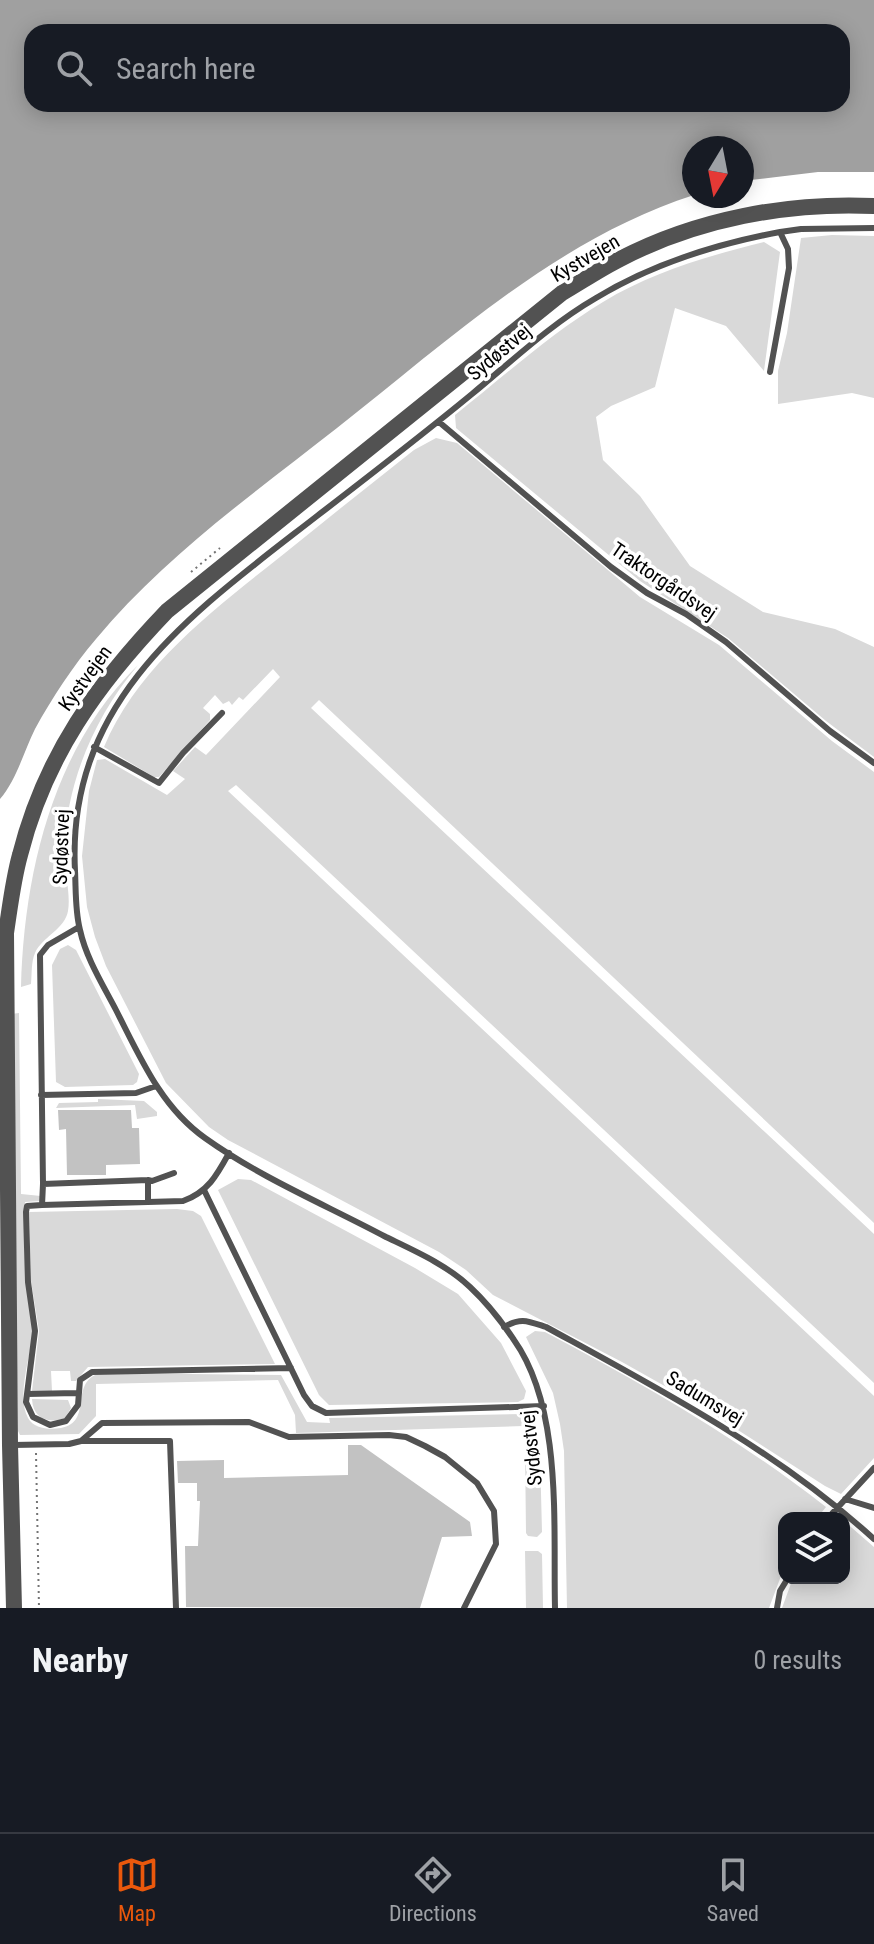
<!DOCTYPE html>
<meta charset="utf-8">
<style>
:root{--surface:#171b24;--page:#242831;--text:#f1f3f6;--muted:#9ea1a6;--line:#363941;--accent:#ea580c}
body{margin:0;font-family:"Roboto Condensed",sans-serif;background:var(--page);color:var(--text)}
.controls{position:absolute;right:24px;bottom:24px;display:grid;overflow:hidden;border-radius:16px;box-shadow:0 4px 20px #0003}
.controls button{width:72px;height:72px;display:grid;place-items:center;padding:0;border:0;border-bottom:2px solid var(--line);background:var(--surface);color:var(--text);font:40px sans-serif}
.compass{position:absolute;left:682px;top:136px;width:72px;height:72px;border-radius:50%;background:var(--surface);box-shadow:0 4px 20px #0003;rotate:190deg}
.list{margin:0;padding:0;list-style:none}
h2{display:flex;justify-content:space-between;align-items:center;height:104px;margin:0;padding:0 32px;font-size:34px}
h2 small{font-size:26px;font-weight:400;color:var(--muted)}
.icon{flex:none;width:44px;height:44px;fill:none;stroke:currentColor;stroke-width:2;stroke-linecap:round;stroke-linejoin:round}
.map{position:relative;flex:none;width:874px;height:1608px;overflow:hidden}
.search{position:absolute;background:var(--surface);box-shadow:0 4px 20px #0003;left:24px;right:24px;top:24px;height:88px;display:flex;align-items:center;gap:20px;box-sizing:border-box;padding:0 28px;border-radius:24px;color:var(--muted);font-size:30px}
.sheet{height:224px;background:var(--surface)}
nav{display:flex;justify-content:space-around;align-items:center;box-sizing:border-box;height:112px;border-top:2px solid var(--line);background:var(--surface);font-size:22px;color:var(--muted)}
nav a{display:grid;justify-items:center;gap:4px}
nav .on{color:var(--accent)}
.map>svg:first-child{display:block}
.green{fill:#d9d9d9}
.water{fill:#a0a0a0;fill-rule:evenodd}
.building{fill:#c2c2c2}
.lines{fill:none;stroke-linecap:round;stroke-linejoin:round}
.path{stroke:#747474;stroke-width:2;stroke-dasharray:2 4;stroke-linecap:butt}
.service{stroke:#525252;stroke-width:6}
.tertiary{stroke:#525252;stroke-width:16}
.labels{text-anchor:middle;stroke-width:7;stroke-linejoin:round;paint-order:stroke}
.street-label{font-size:20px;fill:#000;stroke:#fff}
</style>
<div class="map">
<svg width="874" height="1608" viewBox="0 0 874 1608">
<rect width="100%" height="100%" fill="#fff"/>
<path class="green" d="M 832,235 L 874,236 L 874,398 L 852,393 L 778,404 L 778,371 L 787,333 L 801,238 Z
M 764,242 L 780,252 L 764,371 L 726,326 L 675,308 L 655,387 L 611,406 L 596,417 L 603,460 L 640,496 L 690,566 L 763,612 L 835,629 L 874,647 L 874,757 L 826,721 L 728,638 L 640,581 L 456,428 L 455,415 C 503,377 550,334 603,302 C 652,272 708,256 764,242 Z
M 436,438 L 457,443 L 640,597 L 719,645 L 832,741 L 874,772 L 874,1223 L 319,700 L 311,708 L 874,1234 L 874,1383 L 236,785 L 228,791 L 874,1396 L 874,1458 L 841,1494 L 825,1486 L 702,1407 L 622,1362 L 493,1295 L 466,1270 L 439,1252 L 228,1140 L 209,1127 L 166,1083 L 106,966 L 95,937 L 87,907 L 82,856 L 89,791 L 97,760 L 105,759 L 167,795 L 185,779 L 173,771 L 195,747 L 206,755 L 280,677 L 273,669 L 243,700 L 239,697 L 232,705 L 229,701 L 223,704 L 215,695 L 203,708 L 210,714 L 210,720 L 159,777 L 154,777 L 104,747 C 138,665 217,607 285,553 C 328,518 371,484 414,450 Z
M 138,665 C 94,718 67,781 64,850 C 64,869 71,894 68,911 C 65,929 42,937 35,953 C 31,962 32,974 31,984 L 21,987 C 24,873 53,748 138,665 Z
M 68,945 L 76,950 L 139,1074 L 137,1082 L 133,1085 L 65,1087 L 56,1082 L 52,965 L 60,949 Z
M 19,1013 L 21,1194 L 41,1196 L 41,1201 L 25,1202 C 25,1220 23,1239 25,1258 C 28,1281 35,1308 33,1332 C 31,1355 16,1396 28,1418 C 34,1429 50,1430 61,1428 C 94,1422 68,1383 100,1373 L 281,1375 L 307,1422 L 330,1423 L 329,1418 L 524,1414 L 536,1427 L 529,1432 L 524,1431 L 523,1426 L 296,1433 L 295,1415 L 278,1380 L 96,1384 L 96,1416 L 79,1434 L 20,1435 L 18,1431 L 11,1014 Z
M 98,1099 L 144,1101 L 157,1112 L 157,1116 L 137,1119 L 135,1105 L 56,1108 L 59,1103 L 98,1102 Z
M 238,1179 L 251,1180 L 415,1268 L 458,1294 L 501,1343 L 526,1391 L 524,1399 L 518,1402 L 329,1405 L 319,1395 L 218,1190 Z
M 177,1209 L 193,1211 L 201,1216 L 275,1364 L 88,1367 L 76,1381 L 71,1381 L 70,1371 L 51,1371 L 52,1391 L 32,1391 L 39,1331 L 31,1281 L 29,1212 Z
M 535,1331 L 545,1332 C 643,1384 738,1438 826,1507 L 817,1518 L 784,1518 L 784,1568 L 769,1608 L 567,1608 L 564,1451 L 560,1424 L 553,1393 L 526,1337 Z
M 32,1399 L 68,1400 L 71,1408 L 65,1418 C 48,1424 33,1419 32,1399 Z
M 525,1446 L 534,1446 L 540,1454 L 542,1532 L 537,1537 L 528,1536 L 526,1533 Z
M 844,1521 L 874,1547 L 874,1608 L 782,1608 L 793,1578 L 844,1578 Z
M 525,1551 L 538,1551 L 542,1554 L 543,1608 L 526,1608 Z"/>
<path class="water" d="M 0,0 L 874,0 L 874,172 L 818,172 L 742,181 L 742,148 L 694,148 L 694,195 C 557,239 448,341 337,428 C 253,494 164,557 96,639 C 73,666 52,698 35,729 C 24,751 16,781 0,799 ZM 32,32 L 842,32 L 842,104 L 32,104 Z"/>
<path class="building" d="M 58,1110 L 131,1110 L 132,1128 L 139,1128 L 140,1164 L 106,1165 L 106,1175 L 67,1175 L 66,1129 L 59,1130 Z
M 348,1445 L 361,1445 L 470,1522 L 472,1536 L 442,1537 L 420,1608 L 186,1607 L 185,1546 L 198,1546 L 200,1501 L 197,1501 L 197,1483 L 178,1483 L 177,1461 L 224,1460 L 224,1478 L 348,1475 Z"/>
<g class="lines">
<path class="path" d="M 191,572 L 220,548
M 36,1453 L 39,1608"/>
<path class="service" d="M 780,232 L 801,229 L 874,228
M 439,422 L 611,567 L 647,593 L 686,614 L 726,642 L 830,731 L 874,763
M 94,747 L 159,783 L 183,753 L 222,713
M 79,927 L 48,945 L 40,955 L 43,1184 L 148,1180 L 148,1202
M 41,1095 L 136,1093 L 156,1086
M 148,1180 L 152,1181 L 174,1173
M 43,1184 L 42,1205 L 183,1201 C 208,1192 217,1175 229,1153
M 204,1190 L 304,1395 L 312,1406 L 326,1413 L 544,1406
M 42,1205 L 27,1206 L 26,1212 L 28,1282 L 35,1331 L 26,1402 L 33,1417 L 50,1425 L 66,1421 L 78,1405 L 80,1380 L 92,1372 L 291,1368
M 504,1327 C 521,1317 528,1321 546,1327 C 661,1390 776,1450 874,1539
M 27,1394 L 77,1393
M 13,1445 L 69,1444 L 81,1441
M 845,1499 L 874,1508
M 828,1518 L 874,1468
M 176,1608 L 170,1441 L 81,1441 L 102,1423 L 249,1422 L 289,1437 L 389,1435 L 406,1437 L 425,1446 L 445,1457 L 477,1483 L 494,1511 L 496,1544 L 464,1608
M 555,1608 C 553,1526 563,1409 514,1340 C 502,1322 486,1302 470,1287 C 447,1265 415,1251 386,1237 C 326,1205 261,1178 205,1138 C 161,1107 140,1057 116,1010 C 103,985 86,958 80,930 C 75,911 76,891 75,871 C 66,698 195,611 317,516 C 369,476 421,436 472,394 C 512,361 551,324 596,298 C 652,264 716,244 780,232 L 788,249 L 789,268 L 770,372
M 777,1608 L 780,1591 L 788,1578"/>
<path class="tertiary" d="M 14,1608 L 10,1445 L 6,933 C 10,907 13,880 20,855 C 45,756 97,684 167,611 L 562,293 C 581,282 600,269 620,259 C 697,219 787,202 874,206"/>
</g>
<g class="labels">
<g class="street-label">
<text transform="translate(585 258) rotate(-30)" y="7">Kystvejen</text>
<text transform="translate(499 352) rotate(-40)" y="7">Sydøstvej</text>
<text transform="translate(664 581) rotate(34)" y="7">Traktorgårdsvej</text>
<text transform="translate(85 678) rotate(-54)" y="7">Kystvejen</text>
<text transform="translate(61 847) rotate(-88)" y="7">Sydøstvej</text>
<text transform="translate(705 1398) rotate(31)" y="7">Sadumsvej</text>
<text transform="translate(531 1448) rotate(-96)" y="7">Sydøstvej</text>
</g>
</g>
</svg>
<div class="controls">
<button><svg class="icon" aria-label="layers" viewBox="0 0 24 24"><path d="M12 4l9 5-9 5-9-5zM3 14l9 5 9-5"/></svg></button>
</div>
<svg class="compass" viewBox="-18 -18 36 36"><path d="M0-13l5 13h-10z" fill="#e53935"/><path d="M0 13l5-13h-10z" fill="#9ea1a6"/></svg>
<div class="search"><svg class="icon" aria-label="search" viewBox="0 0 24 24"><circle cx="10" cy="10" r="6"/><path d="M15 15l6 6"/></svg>Search here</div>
</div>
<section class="sheet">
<h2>Nearby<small>0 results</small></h2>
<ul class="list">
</ul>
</section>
<nav>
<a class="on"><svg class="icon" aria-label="map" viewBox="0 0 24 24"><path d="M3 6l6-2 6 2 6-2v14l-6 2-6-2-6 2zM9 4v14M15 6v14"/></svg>Map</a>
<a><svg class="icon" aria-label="directions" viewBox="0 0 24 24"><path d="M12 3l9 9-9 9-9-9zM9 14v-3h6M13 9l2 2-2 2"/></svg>Directions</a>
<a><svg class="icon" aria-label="saved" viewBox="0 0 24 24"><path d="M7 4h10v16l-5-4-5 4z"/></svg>Saved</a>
</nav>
